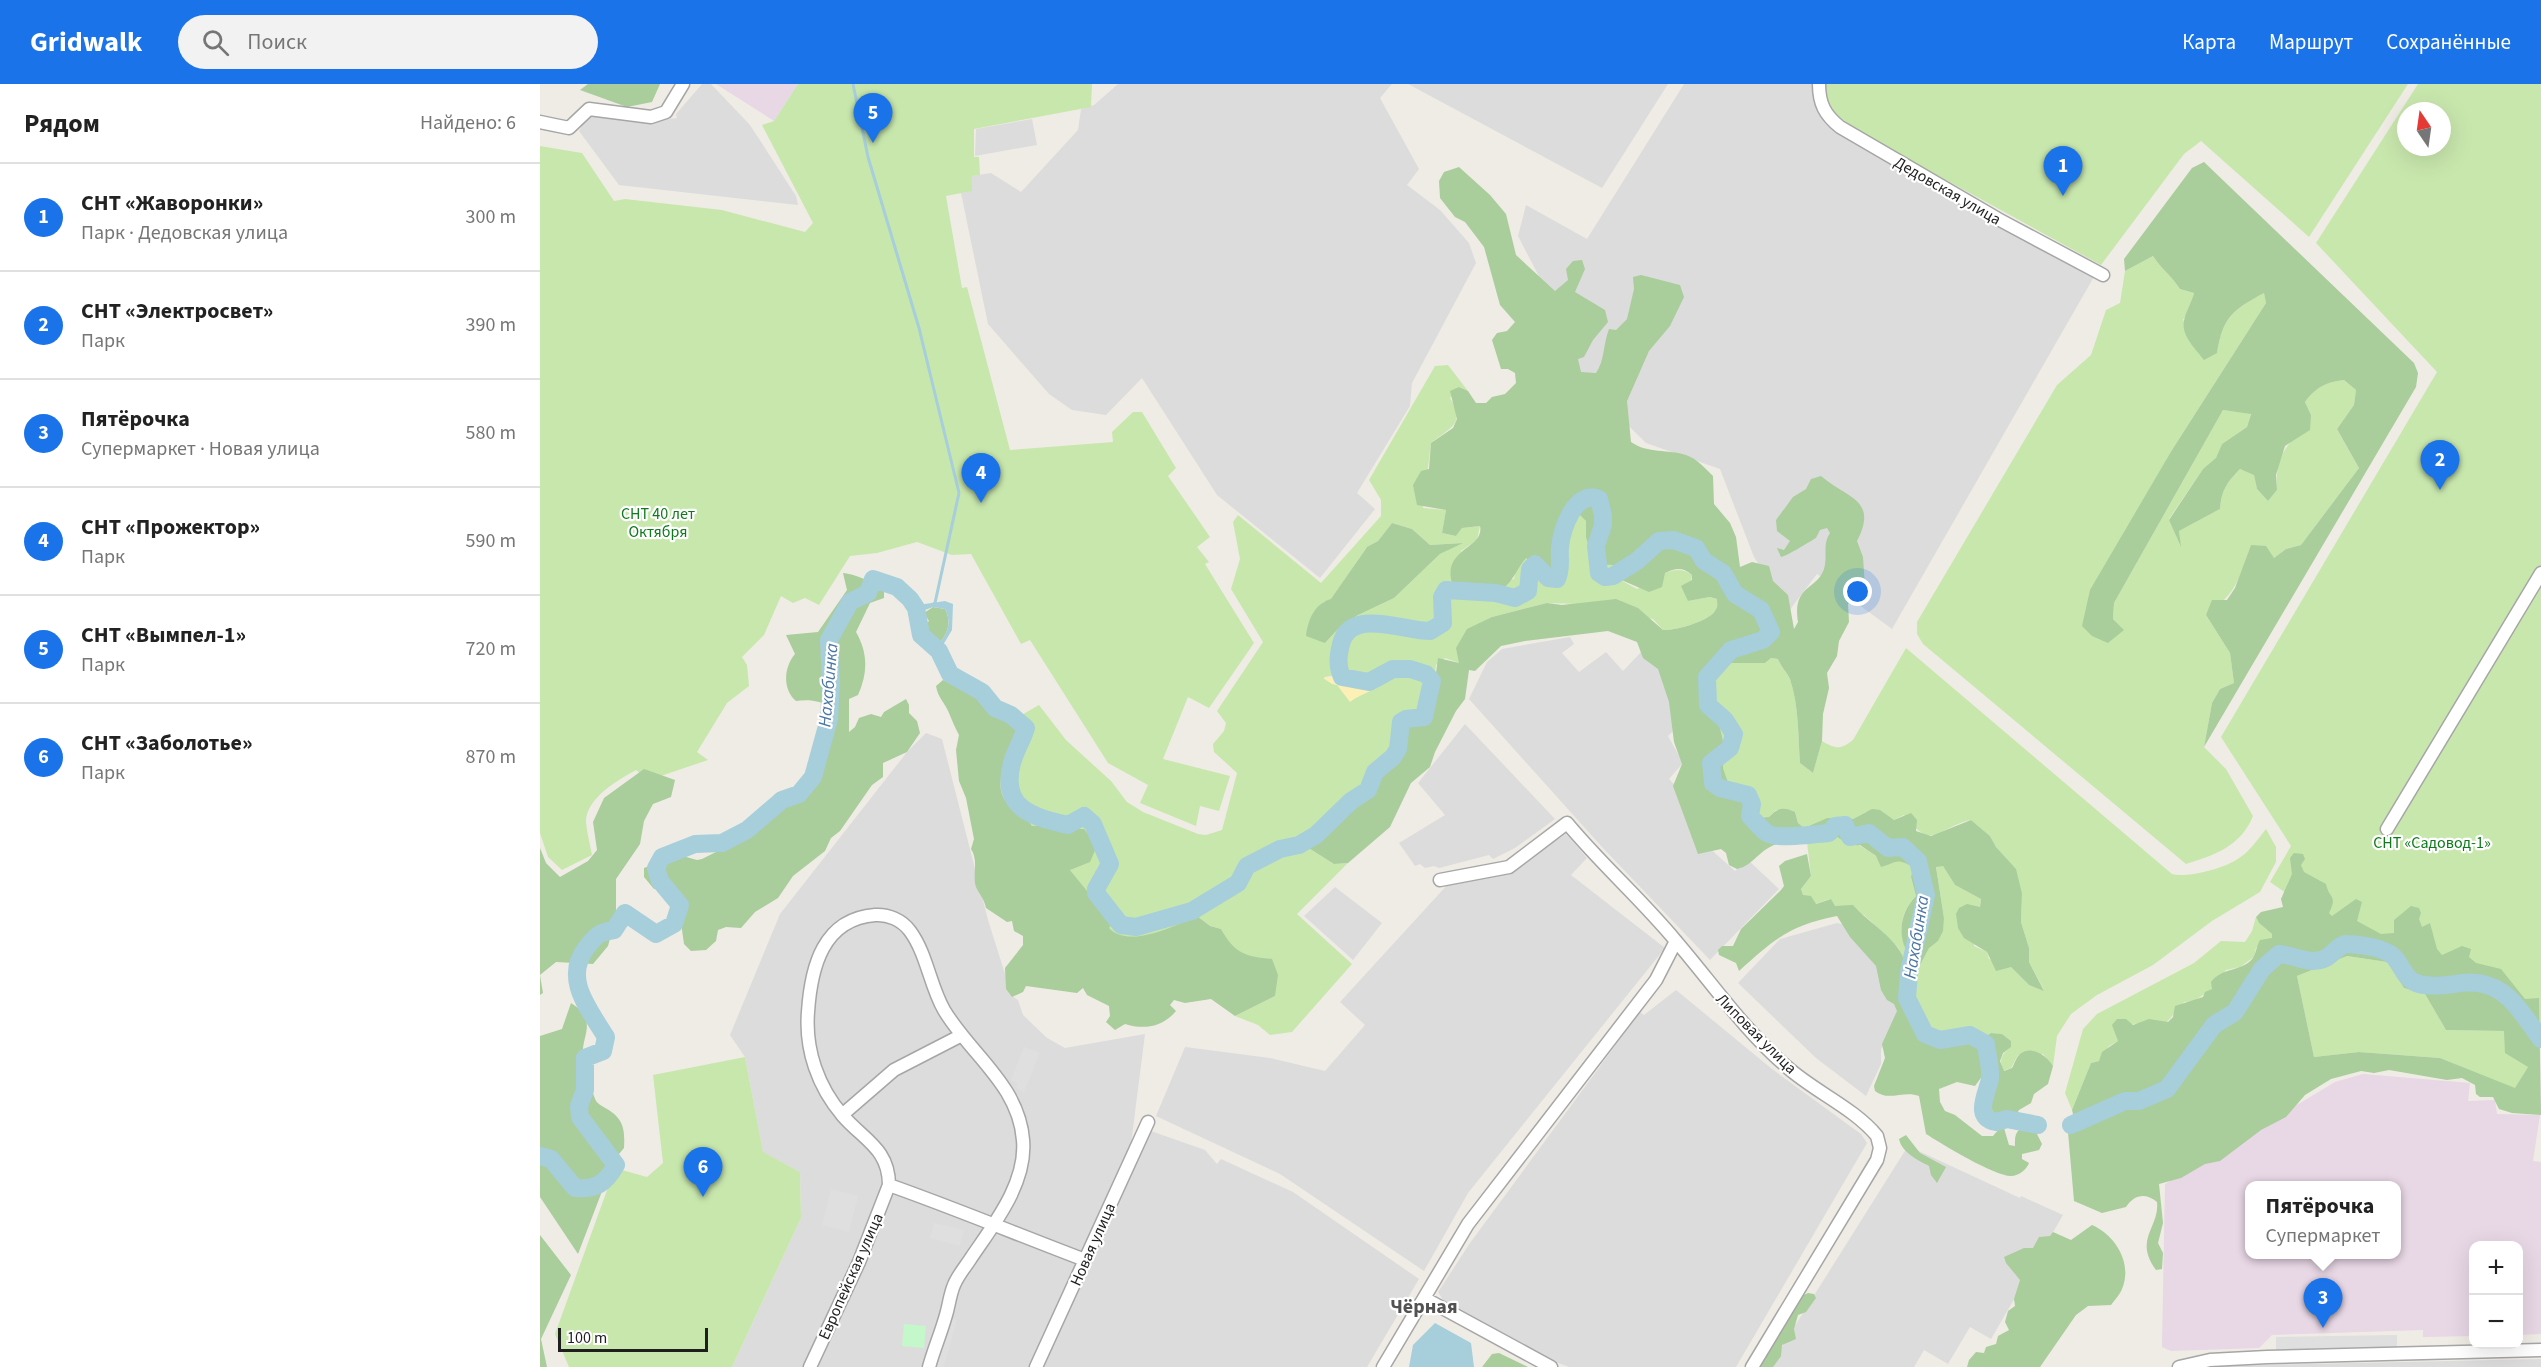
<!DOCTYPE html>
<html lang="ru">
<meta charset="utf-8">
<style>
:root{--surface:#fff;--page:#f2f2f2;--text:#222;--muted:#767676;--line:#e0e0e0;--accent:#1a73e8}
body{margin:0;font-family:"Source Sans 3",sans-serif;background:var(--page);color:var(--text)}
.controls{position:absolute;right:18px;bottom:18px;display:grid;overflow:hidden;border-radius:12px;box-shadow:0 6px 24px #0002}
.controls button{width:54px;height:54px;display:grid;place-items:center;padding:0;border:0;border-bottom:2px solid var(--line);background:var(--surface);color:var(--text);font:30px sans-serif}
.compass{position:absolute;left:1857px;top:18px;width:54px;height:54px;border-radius:50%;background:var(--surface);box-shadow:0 6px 24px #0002;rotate:347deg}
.scale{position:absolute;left:18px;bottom:15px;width:150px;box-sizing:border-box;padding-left:6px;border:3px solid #1f1f1f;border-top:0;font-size:16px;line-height:21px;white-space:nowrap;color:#1f1f1f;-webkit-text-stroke:4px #fff;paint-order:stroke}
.you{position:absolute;left:1318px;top:508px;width:21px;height:21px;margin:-15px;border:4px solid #fff;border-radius:50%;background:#1a73e8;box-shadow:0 0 0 9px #1a73e833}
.badge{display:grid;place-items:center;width:39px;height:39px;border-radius:50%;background:var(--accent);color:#fff;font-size:20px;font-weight:700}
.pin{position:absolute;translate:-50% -50px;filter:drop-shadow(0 2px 3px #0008)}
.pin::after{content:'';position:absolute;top:32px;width:21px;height:18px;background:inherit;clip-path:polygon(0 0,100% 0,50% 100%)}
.popup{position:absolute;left:1705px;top:1097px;width:156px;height:78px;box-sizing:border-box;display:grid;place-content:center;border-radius:12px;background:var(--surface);filter:drop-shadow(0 2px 4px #0005);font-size:20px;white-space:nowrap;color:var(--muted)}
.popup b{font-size:22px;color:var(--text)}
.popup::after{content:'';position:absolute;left:50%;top:100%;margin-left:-12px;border:12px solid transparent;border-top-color:var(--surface)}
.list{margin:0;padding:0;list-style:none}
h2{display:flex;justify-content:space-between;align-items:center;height:78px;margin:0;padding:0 24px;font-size:26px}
h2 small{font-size:20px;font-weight:400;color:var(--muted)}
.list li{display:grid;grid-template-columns:39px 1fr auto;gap:18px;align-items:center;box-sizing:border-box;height:108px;padding:0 24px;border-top:2px solid var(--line)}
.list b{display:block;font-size:22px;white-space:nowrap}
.list p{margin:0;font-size:20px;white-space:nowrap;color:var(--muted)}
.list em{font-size:20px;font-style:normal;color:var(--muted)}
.icon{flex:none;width:33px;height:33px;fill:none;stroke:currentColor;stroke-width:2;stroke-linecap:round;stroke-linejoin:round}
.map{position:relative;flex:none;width:2001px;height:1283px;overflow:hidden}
header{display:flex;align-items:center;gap:36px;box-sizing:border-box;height:84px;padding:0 30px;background:var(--accent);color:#fff}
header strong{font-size:28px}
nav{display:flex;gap:33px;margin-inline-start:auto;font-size:21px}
.search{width:420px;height:54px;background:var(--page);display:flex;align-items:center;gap:15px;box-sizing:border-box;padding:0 21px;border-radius:33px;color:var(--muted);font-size:22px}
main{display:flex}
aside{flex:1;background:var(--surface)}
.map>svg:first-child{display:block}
.residential{fill:#dddcdc}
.industrial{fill:#e8d7e5;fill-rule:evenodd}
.grass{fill:#c8e7ad;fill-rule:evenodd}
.forest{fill:#a9cd9b;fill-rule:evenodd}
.sand{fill:#fcf0b6}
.park{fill:#c4f7c9}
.parking{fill:#dfdfdf}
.water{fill:#a7cedb;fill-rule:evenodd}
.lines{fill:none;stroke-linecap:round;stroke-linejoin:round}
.stream{stroke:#a7cedb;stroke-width:3}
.river{stroke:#a7cedb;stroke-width:18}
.minor-casing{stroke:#a6a6a6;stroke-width:15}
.minor{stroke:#fff;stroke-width:12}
.labels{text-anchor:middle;stroke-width:4.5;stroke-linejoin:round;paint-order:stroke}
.street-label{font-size:16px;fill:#1f1f1f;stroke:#fff}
.park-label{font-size:16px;fill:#0f7a1b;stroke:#fff}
.water-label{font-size:18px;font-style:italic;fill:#4b76a3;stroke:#fff}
.quarter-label{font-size:20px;font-weight:bold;fill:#525252;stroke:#fff}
</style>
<header>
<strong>Gridwalk</strong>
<div class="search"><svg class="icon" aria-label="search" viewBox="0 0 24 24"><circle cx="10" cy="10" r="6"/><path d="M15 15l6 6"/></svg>Поиск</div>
<nav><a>Карта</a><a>Маршрут</a><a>Сохранённые</a></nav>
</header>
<main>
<aside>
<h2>Рядом<small>Найдено: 6</small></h2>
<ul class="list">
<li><span class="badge">1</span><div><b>СНТ «Жаворонки»</b><p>Парк · Дедовская улица</p></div><em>300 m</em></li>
<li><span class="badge">2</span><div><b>СНТ «Электросвет»</b><p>Парк</p></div><em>390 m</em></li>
<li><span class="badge">3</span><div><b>Пятёрочка</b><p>Супермаркет · Новая улица</p></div><em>580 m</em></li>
<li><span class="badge">4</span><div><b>СНТ «Прожектор»</b><p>Парк</p></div><em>590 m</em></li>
<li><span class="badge">5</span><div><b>СНТ «Вымпел-1»</b><p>Парк</p></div><em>720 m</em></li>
<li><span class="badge">6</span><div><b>СНТ «Заболотье»</b><p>Парк</p></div><em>870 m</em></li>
</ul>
</aside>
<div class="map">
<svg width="2001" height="1283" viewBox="0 0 2001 1283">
<rect width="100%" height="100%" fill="#efece5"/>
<path class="residential" d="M 162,0 L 171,0 L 210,41 L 256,112 L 258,121 L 79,101 L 39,47 L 47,33 L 61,28 L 111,37 L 137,34 L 136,30 Z
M 578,0 L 852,0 L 840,14 L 879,85 L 867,101 L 900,126 L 929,159 L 936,179 L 872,299 L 870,322 L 817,409 L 835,425 L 780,494 L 677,411 L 602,294 L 566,331 L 532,326 L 509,310 L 448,240 L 421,109 L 432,106 L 432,92 L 451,89 L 481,108 L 538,46 L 541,25 L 554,21 Z
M 868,0 L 1128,0 L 1062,104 Z
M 1144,0 L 1275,0 L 1278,28 L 1284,36 L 1555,191 L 1352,545 L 1277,490 L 1249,527 L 1214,473 L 1180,385 L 1106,359 L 1003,257 L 1017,227 L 978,152 L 986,121 L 1047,155 Z
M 492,35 L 497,61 L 435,72 L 436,45 Z
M 1030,553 L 1034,560 L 1022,569 L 1039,588 L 1066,568 L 1083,587 L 1104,565 L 1158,624 L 1128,652 L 1143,679 L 1129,695 L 1148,715 L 1157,753 L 1195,787 L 1207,775 L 1239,805 L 1170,876 L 1062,763 L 929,615 L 947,578 L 962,565 Z
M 925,640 L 1015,735 L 975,764 L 953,775 L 949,771 L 899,784 L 894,782 L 885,784 L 880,780 L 875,782 L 859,759 L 905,731 L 878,699 Z
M 386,649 L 402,655 L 448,836 L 472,912 L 478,916 L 483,931 L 507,954 L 525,964 L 605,950 L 591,1060 L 491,1283 L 192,1283 L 261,1134 L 260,1088 L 223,1069 L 205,973 L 190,951 L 240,830 L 367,668 Z
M 1026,750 L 1047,774 L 1031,791 L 1125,864 L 928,1109 L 884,1187 L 740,1090 L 616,1032 L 645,963 L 730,974 L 785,987 L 825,941 L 800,918 L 909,799 L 971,787 Z
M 795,803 L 842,839 L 813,876 L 764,832 Z
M 1297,839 L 1319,844 L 1363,931 L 1341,965 L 1341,980 L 1326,1012 L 1276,974 L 1198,899 L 1240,855 Z
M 1136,906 L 1232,985 L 1321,1050 L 1327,1059 L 1196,1283 L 1029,1283 L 1013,1277 L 905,1219 L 898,1208 L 930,1159 L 1100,928 L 1104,931 Z
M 611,1047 L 665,1066 L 677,1080 L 681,1075 L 753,1108 L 879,1195 L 827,1283 L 504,1283 Z
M 1368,1062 L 1480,1114 L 1481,1112 L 1523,1131 L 1451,1255 L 1430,1243 L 1408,1280 L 1384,1266 L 1374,1283 L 1229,1283 Z
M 2001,1275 L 2001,1283 L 1666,1283 L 1669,1282 Z"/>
<path class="industrial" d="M 176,0 L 258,0 L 234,37 Z
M 1823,990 L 1930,999 L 1928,1017 L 1955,1016 L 1957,1030 L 2000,1031 L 1993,1077 L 2001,1078 L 2001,1250 L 1979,1251 L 1978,1162 L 1934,1162 L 1933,1252 L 1883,1253 L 1883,1246 L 1732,1251 L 1719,1264 L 1631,1267 L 1622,1263 L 1625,1100 L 1795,998 ZM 1710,1102 L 1856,1102 L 1856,1170 L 1710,1170 Z"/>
<path class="grass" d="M 258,0 L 552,0 L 551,23 L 434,45 L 434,73 L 439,73 L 440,91 L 432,92 L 432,107 L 406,112 L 422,204 L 427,203 L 470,366 L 573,358 L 572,348 L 593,328 L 602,328 L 636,384 L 628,392 L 670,453 L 657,463 L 669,478 L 665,480 L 714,559 L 669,624 L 648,613 L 623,675 L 690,692 L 679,727 L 660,722 L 656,742 L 600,719 L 608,701 L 568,679 L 490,556 L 481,560 L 431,470 L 412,471 L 377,458 L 337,469 L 310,472 L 279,521 L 265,514 L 253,519 L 241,512 L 224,551 L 202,573 L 207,581 L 209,602 L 187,619 L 157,668 L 168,676 L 109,696 L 96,686 C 78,696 46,714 46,738 C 47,749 50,760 52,771 L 22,786 L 8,773 L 0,749 L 0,62 L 42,69 L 74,117 L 85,115 L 182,126 L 265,148 L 273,139 L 222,41 L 234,37 Z
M 1280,0 L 1868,0 L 1769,153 L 1661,57 L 1644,70 L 1561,181 L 1324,51 L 1280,19 Z
M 1878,0 L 2001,0 L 2001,941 L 1799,846 L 1730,798 L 1751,762 L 1681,653 L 1897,288 L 1776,159 ZM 1866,27 L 1902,27 L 1902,63 L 1866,63 Z
M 1613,172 C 1621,185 1632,192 1640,205 L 1654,209 L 1651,223 L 1643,236 L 1677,269 C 1683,232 1693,226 1724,209 L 1726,219 L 1632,366 L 1542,542 L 1583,546 L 1573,535 L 1574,519 L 1683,326 L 1711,329 L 1707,343 L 1682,360 L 1676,375 L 1663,385 L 1629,435 L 1640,461 L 1639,447 L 1680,425 C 1681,407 1687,398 1700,385 L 1714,390 L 1717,405 L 1728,417 L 1737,406 C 1734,368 1752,359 1771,331 L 1765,318 C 1776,303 1785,298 1804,296 L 1816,306 L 1814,321 L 1797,345 L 1819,384 L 1761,461 L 1746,465 L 1734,474 L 1711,461 C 1698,496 1698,508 1666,531 L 1690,569 L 1694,599 L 1680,605 L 1672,619 L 1664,663 L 1686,685 L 1713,732 C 1701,762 1675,771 1646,780 L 1383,560 L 1377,550 L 1377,538 L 1517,301 L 1551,271 L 1566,226 L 1580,219 L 1585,187 Z
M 908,281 L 928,307 L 919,303 L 910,314 C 927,340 909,344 891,359 L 883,424 L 906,426 L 902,449 L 916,452 L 922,444 L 940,442 L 937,456 L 921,467 L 930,505 L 974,495 L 976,485 L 986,473 L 996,480 L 1025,478 L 1021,461 L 1027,438 L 1040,430 L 1046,437 L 1046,453 L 1073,481 L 1077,494 L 1097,505 C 1113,496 1135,477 1152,491 L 1148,517 L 1170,513 L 1177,515 C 1177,518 1178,522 1176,525 C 1172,537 1134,547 1123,546 L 1113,535 L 1039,520 L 1007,519 L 952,533 L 941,539 L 919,579 L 905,574 L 896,581 L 891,627 L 886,638 L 864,649 L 862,668 L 853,680 L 838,692 L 825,717 L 810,724 L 785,750 L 767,763 L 794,780 L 808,779 L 757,830 L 812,880 L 752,948 L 730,951 L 718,941 L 695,932 L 735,912 L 709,874 L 688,859 L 681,845 L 670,842 L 657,832 C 633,842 591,866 568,844 L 572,839 L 530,786 L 544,745 C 527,745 505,739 492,742 C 486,731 478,729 469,721 C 448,702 472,668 477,646 L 471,637 L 499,621 L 526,656 L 571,697 L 587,718 L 603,728 L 658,750 L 666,751 L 682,746 L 697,689 L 674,668 L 673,660 L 684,647 L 686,639 L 677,627 L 723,558 L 691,505 L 700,475 L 693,438 L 698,431 L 781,499 L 841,432 L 841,416 L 829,396 L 895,282 ZM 852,439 L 872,445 L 890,461 L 922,459 L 900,470 L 854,514 L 818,531 L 800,543 L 785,559 L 783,518 L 791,516 L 826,464 L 838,457 ZM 798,591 C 809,596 823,595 835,591 L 837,601 C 819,621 802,603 784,593 Z
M 1366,564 L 1632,790 C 1647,794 1682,785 1696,776 C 1709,769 1717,756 1726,745 L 1736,763 L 1736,778 L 1720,808 L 1672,837 L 1613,881 L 1557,911 L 1531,930 L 1517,952 L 1513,982 L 1503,970 L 1478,971 L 1471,984 L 1463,987 C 1459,976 1461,970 1471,963 L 1471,957 L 1462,950 L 1451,949 L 1445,956 L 1442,956 L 1435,946 L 1425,945 L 1406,961 L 1396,957 L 1387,935 L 1371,915 L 1371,891 L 1358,863 L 1324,831 L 1295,822 L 1290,815 L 1275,820 L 1263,811 L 1261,805 L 1271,792 L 1267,758 C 1291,740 1327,763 1346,781 L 1353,776 L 1362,777 L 1373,783 L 1371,793 L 1376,812 C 1358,830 1359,850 1368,872 L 1398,857 L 1404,834 L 1396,782 L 1403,782 L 1415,801 L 1441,815 L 1434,862 L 1447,868 L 1449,875 L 1471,883 L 1489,901 L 1504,906 L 1489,878 L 1489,864 L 1481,838 L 1482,809 L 1475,785 L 1456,763 L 1450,752 L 1431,736 C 1397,743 1393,769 1364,731 L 1354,736 L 1326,728 L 1313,735 L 1287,734 L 1264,744 L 1258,739 L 1255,728 L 1236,726 L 1229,733 L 1217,734 L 1202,714 L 1191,707 L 1183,684 L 1185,668 L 1182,652 L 1179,640 L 1170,630 L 1166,594 L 1179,579 L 1225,579 L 1231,574 L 1238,575 C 1241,583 1247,588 1250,595 C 1259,622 1258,651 1260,679 L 1273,689 L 1282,657 C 1296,665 1300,666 1313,656 Z
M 1716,833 L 1719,839 L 1732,850 L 1732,854 L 1716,864 L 1714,873 L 1700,883 L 1686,886 L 1672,905 L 1654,917 L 1644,918 L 1627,938 L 1573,941 L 1578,957 L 1569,962 L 1559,977 L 1551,979 L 1532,1026 L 1525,1009 L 1543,945 L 1557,930 L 1654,879 L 1681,857 L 1705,858 L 1712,847 Z
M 1807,872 L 1847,878 L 1864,904 L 1885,910 L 1906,946 L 1964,947 L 1988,983 L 1975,1005 L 1900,974 L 1819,968 L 1774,973 L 1757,892 Z
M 205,973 L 223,1068 L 260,1088 L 261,1134 L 192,1283 L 29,1283 L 15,1250 L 75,1084 L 107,1093 L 123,1079 L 113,991 Z"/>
<path class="forest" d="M 48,0 L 120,0 L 112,18 L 87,23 L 40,6 Z
M 1664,78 L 1874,279 L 1878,289 L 1876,303 L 1664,663 L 1672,619 L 1680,605 L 1694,599 L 1690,569 L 1666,531 L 1672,516 L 1687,516 L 1695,504 L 1711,461 L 1726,462 L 1734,474 L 1746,465 L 1761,461 L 1819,384 L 1797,345 L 1814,321 L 1816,306 L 1804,296 C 1786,298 1776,303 1765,318 L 1771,331 L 1770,346 L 1745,362 L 1736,391 L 1737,406 L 1728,417 L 1717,405 L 1714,391 L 1700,385 C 1687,398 1681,407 1680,425 L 1639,447 L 1641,463 L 1629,436 L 1663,385 L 1676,374 L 1682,360 L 1707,343 L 1711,330 L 1683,326 L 1574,519 L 1573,535 L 1584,546 L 1568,559 L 1552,552 L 1542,542 L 1550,506 L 1632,366 L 1726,219 L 1724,209 C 1693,226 1683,232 1677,269 L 1664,276 C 1656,265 1641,252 1644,237 C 1645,229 1652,218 1654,209 L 1640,205 C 1632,192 1621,185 1613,172 L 1585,187 L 1584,175 L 1652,84 Z
M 919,83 L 950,111 L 966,130 L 976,171 L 1015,207 L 1028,196 L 1026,185 L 1033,177 L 1042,176 L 1045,185 L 1035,208 L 1065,226 L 1068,238 L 1053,256 L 1044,273 L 1038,275 L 1041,288 L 1056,289 C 1065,276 1063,260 1069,245 L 1076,246 L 1087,235 L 1094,205 L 1093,193 L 1101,191 L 1140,201 L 1144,213 L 1130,242 L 1109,267 L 1087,317 L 1091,358 C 1108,370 1128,365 1146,371 C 1157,375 1165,384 1173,392 L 1174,420 L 1190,439 L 1196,453 L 1200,483 L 1212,478 L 1229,482 L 1233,497 L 1248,511 L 1254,545 L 1258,538 C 1252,501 1277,506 1284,485 C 1288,472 1282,461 1290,449 L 1287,444 L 1280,446 L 1276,454 C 1269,458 1247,472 1241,473 L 1237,464 L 1244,466 L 1250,457 L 1237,447 L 1236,436 L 1253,413 L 1266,405 L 1271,395 L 1281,392 C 1306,414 1339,415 1317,457 L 1323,473 L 1325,503 L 1308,520 L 1309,538 L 1299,557 L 1297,572 L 1287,589 L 1289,604 L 1283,630 L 1282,657 L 1273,689 L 1260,679 C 1258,651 1259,622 1250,595 C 1247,588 1241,583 1238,575 L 1231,574 L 1225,579 L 1180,579 L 1166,594 L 1170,630 L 1179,640 L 1182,652 L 1185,668 L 1183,684 L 1191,707 L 1202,714 L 1217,734 L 1229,733 C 1238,723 1244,723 1255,728 L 1258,739 L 1264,744 L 1287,734 L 1313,735 L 1332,725 L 1340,726 L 1354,736 L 1371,729 L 1377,736 L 1376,747 L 1391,752 L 1431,736 L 1450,752 L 1456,763 L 1476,785 L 1482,809 L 1481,838 L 1489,864 L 1489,878 L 1504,907 L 1489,901 L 1471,883 L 1456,887 L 1447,868 L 1424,854 L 1418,844 L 1416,830 L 1419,824 L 1427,820 L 1440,823 L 1441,815 L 1415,801 L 1403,782 L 1396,783 L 1404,834 L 1403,847 L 1398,857 L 1389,864 L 1381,879 L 1377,880 C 1356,862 1357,831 1376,812 L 1371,793 L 1373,783 C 1355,773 1357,779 1341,783 L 1336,772 L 1320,761 C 1304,763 1301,751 1288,750 C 1276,750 1266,759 1254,761 L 1249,757 C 1217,762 1218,780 1197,785 L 1189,781 L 1186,769 L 1181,765 L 1158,770 L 1133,702 L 1142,680 L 1134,658 L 1129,618 L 1118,585 L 1103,574 L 1097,558 L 1068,547 L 985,557 L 961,562 L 935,587 L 929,586 L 925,615 L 916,627 L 895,668 L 890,683 L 871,699 L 850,743 L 808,779 L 794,780 L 767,763 L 785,750 L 810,724 L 825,717 L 838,692 L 853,680 L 862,668 L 867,641 L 886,638 L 891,627 L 898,574 L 919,579 L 916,564 L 927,545 L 952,533 L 1007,519 L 1022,521 L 1076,515 L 1098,524 L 1123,546 C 1134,547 1172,537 1176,525 C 1178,522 1177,519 1177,515 L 1170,513 L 1148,517 L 1141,502 L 1152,496 L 1152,491 C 1143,483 1136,484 1125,489 L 1122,503 L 1109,508 L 1077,494 L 1073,481 L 1054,480 L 1046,453 L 1046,437 L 1040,431 L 1027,438 L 1021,461 L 1025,491 L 1016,493 L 1001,491 L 995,480 L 986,474 C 977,484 975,494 965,503 L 955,501 L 930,505 L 912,499 C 902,464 945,465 940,442 L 922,444 L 916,452 L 902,449 L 906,426 L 877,421 L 873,401 L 881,387 L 889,385 L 891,359 L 913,344 L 917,335 L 910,307 L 919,303 L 928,307 L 936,319 L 946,319 L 952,313 L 965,310 L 976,299 L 975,289 L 968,285 L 961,285 L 952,256 L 957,249 L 967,247 L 975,238 L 960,221 L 944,163 L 925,138 L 915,133 L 900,114 L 899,97 L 904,88 Z
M 852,439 L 872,445 L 890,461 L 923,459 L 900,470 L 854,514 L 818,531 L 800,543 L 785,559 L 766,552 C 768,536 774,520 791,515 L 827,463 L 838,457 Z
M 303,489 C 314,490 338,499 344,507 L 344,514 L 330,519 L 316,548 C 328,569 328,589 318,611 L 309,615 L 309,648 L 315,643 L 319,634 L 331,630 L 341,633 L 344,628 L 366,615 L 369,621 L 369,629 L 377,637 L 380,649 L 367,668 L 343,679 L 343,693 L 332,701 L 300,747 L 291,754 L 285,767 L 253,792 L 238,814 L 215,828 L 201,844 L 186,843 L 178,846 L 176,857 L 166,866 L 151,867 L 144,860 L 140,832 L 147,826 L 146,817 L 126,805 L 114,805 L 104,793 L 104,784 L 139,771 L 157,776 L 162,775 L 206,753 L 228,731 L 234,711 L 238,708 L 255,715 L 261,708 L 284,657 L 290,652 L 280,638 L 283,631 L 293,631 L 293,625 C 283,617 269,615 256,617 C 242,605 244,583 255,570 L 246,551 L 278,548 L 307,506 Z
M 393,523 L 405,525 C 412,538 408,550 398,561 L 389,558 L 382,544 L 389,537 L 384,529 Z
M 403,596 L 442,611 C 452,632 447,630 471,637 L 477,646 C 472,668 448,701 469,721 C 478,729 486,731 492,742 C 505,739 527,745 544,745 L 557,762 L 550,778 L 530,786 L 573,839 L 569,844 C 589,865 634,842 657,832 L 670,842 L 681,845 C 694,869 706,873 732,875 L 738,891 L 735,912 L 695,932 L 671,915 L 645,919 L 634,916 L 630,921 L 636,927 C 623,943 604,946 585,940 L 575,946 L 566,938 L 570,932 L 569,922 L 547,911 L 543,904 L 537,909 L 486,902 L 483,908 L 472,913 L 466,905 L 465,884 L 483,861 L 483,852 L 474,847 L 472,837 L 467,838 L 446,824 C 444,814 439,810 436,803 C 432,790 439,777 431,765 L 434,755 L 426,714 L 419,697 L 416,666 L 419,651 C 415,644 412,636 409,629 C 405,619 398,614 396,602 Z
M 104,685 L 135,696 L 131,713 L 113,720 L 104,737 L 100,760 L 76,795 L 76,832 L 68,862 L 53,880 L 16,878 L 0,891 L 3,909 L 0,911 L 0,764 L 6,779 L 20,793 L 48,777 L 57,766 L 53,738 L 64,714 Z
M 1754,769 L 1763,770 L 1765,775 L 1761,781 L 1764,788 L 1786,800 C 1789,815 1798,811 1789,829 L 1792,832 L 1816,815 L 1822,818 L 1817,837 L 1841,850 L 1854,849 L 1854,836 L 1871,822 L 1879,824 L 1881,829 L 1879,835 L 1882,843 L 1890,839 L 1897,865 L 1902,871 L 1922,862 L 1931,865 L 1929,873 L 1936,879 L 1961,885 L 1985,915 L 1999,914 L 2001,1031 L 1972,1029 L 1959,1025 L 1953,1013 L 1940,1013 L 1936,1010 L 1935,1001 L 1922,994 L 1907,996 L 1849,986 L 1834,989 L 1821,987 L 1791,995 L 1765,1011 L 1746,1033 L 1721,1046 L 1680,1077 L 1665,1080 L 1641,1094 L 1619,1100 L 1623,1139 L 1618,1159 L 1623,1169 L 1622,1185 L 1616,1186 C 1593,1155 1620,1143 1617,1118 C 1605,1108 1594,1111 1586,1123 L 1562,1129 L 1534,1117 L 1528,1048 L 1535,1038 L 1532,1026 L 1551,979 L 1559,977 L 1562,968 L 1578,957 L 1572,941 L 1577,935 L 1586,935 L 1593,941 L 1609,935 L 1628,938 L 1633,933 L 1635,922 L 1663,913 L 1665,908 L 1672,905 L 1671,898 C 1682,883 1702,888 1713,874 C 1716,869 1717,861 1720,856 L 1732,854 L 1732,850 L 1719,839 L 1716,833 L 1721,828 L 1743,823 L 1741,815 L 1752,790 L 1750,774 ZM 1807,872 L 1847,878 L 1864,904 L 1885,910 L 1906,946 L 1964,947 L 1965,969 L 1988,983 L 1975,1004 L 1900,974 L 1819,968 L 1774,973 L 1757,892 Z
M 1267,770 L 1271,792 L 1261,805 L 1263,811 L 1271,812 L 1276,820 L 1291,815 L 1295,822 L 1313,821 C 1326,837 1362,857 1365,880 L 1371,884 L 1371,915 L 1387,935 L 1396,957 L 1407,961 L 1425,945 L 1437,948 L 1442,956 L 1451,949 L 1462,950 L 1471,957 L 1471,963 L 1463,969 L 1460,977 L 1464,987 L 1472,984 C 1474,981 1476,974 1479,971 C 1491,960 1507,972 1513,982 L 1508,1000 L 1494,1010 L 1491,1019 L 1479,1026 L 1471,1040 L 1465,1041 L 1453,1033 L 1449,1001 L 1452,997 L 1448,984 L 1435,1002 L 1417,998 L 1399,1005 L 1400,1018 L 1405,1027 L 1415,1031 L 1442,1052 L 1453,1052 L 1459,1045 L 1464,1044 L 1469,1061 L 1475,1062 C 1475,1051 1475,1046 1487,1042 L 1496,1048 L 1502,1060 L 1499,1066 L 1482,1070 L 1482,1075 L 1489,1079 C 1487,1085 1479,1092 1471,1092 C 1454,1092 1402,1060 1386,1050 L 1379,1012 C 1364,1006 1348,1018 1335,1007 L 1334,1002 L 1345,974 L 1342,960 L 1357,927 L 1354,920 L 1347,916 L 1341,906 L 1336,882 L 1310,853 L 1297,832 C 1250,841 1233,856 1199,887 L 1196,879 L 1179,871 L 1178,866 L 1182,862 L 1193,862 L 1201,845 L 1241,806 L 1244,802 L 1239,782 L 1245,777 Z
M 31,919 C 63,939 35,956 45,981 C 49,992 51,1006 56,1017 C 59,1021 64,1023 67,1025 C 84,1035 85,1046 84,1064 L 74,1076 L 38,1170 L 0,1113 L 0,952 L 22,945 Z
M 1366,1051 L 1380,1069 L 1406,1083 L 1397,1099 L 1391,1091 L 1389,1082 C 1378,1076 1362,1069 1359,1055 Z
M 1552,1141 C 1575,1151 1593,1179 1582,1205 C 1580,1210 1575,1216 1571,1221 L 1548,1222 L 1536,1231 L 1500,1283 L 1427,1283 L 1429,1276 L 1436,1268 L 1444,1269 L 1446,1263 L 1456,1260 L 1458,1252 L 1469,1246 L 1465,1238 L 1468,1227 L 1475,1222 L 1474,1215 L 1480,1196 L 1466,1179 L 1464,1173 L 1484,1164 L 1493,1164 L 1499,1153 L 1510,1152 L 1513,1148 L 1531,1156 Z
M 0,1151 L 31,1191 L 1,1255 L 7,1283 L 0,1283 Z
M 1268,1209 L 1274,1210 L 1276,1214 L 1266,1228 L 1258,1231 L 1254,1245 L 1256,1255 L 1242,1261 L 1241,1272 L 1233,1283 L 1216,1283 L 1244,1235 L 1250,1233 C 1257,1224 1255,1214 1268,1209 Z
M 959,1269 L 988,1283 L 942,1283 L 952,1270 Z"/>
<path class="sand" d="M 799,586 L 806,594 L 824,595 L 835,591 L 837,601 C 829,609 819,611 810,618 L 797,601 L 792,600 L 783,594 L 795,593 Z"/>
<path class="park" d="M 364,1240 L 386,1242 L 384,1264 L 362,1262 Z"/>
<path class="parking" d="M 484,963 L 500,969 L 484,1008 L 476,1004 L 478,999 L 471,996 Z
M 291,1105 L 318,1112 L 309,1148 L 282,1141 Z
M 394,1139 L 424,1146 L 419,1162 L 390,1154 Z
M 409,1234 L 417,1236 L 404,1283 L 395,1283 Z
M 1857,1251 L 1857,1264 L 1736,1266 L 1736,1253 Z"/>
<path class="water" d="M 370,515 L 378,521 L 405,517 L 413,520 L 412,546 L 403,561 L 406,567 L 405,576 L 385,562 L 377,553 ZM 393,523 L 405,525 C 412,538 408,550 398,561 L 389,558 L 377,529 Z
M 895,1239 L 931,1259 L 934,1283 L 869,1283 L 873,1261 Z"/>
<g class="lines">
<path class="stream" d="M 313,0 L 328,73 L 379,244 L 419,409 L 395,519 L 392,521"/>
<path class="river" d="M 1531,1041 L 1585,1017 L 1599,1017 L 1627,1005 L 1674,941 L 1695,928 L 1722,885 L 1739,870 C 1755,871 1770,882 1786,874 C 1793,870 1797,863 1805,860 C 1818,860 1844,863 1854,873 C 1862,881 1863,892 1874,898 C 1883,903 1904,902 1915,900 C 1962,891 1977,923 2001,955
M 0,1072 L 11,1075 L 35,1104 C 56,1106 66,1099 76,1081 L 40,1033 L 39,1022 L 45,1006 L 45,974 L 63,967 L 66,953 C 49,925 22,894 47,863 C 56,851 60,848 74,846 L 85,829 L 116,850 L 134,840 L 140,821 L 120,797 L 116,784 L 122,773 L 155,760 L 182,759 L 207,746 L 242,716 L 259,710 L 273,693 L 289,635 L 291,600 L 289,556 L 310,518 L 328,509 L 333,495 L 357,503 L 370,515 L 376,524 L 381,551 L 399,567 L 410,590 L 442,608 L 455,624 L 471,631 L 486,644 C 482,657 475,667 472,679 C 460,724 492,733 528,741 L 544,732 L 553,740 L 570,780 L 556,805 L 556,809 L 581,841 L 596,843 L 652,827 L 698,799 L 707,782 L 740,765 L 759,761 L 776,751 L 811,717 L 828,706 L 835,688 L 853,673 L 858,665 L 861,638 L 866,635 L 884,633 L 892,597 L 886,590 L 870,585 L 853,585 L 829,598 L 802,593 C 797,581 798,573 801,560 C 810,523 864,547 890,547 L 903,539 L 902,513 L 906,506 L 956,509 L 975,514 L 988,507 L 990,485 L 995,480 L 1008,494 L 1017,495 C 1022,485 1019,473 1020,463 C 1022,445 1035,405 1059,415 L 1063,431 L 1063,441 L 1056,462 L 1059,489 L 1065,493 L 1073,492 L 1097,477 L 1119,457 L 1133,456 L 1156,464 L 1164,477 L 1183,489 L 1195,510 L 1221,526 L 1231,548 L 1223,556 L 1191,566 L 1167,593 L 1168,621 L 1185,636 L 1194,650 L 1190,664 L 1171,679 L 1173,699 L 1180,704 L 1208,711 L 1212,720 L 1210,732 C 1215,737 1221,745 1227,749 C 1237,756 1274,750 1289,749 L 1295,742 L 1305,741 L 1310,753 L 1329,749 L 1348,764 L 1363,763 L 1378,777 L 1386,811 L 1369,888 L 1367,914 L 1385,950 L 1400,956 L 1430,951 L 1446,960 C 1447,971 1451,983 1450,994 C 1448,1009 1432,1033 1456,1038 L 1467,1035 L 1498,1041"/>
<defs>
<path id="minor" d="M 1279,0 C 1279,20 1285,31 1300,43 L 1458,135 L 1563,191
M 0,38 L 29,44 L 49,25 L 111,33 L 126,28 L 143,0
M 1847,745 L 2001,489
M 900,796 L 969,783 L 1027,739 C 1061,780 1101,815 1135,856 C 1172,899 1204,946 1247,983 C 1275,1008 1314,1024 1337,1052 L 1340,1064 L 1337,1076 L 1212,1283
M 302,1031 L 354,986 L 422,951
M 884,1214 L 1011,1283
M 270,1283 L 319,1178 L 349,1101
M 389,1283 C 394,1265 401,1249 406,1231 C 409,1221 410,1210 414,1201 C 418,1191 426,1182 431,1174 C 454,1140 487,1099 483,1056 C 479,1001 430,970 404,926 C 390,902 387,870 370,847 C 362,836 348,830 335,831 C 283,835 271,883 268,928 C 265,966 278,1003 303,1032 C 324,1056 349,1065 349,1101 C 414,1124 479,1151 545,1176
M 496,1283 L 608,1038
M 843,1283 L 928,1140 L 1116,896 L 1136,857
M 1639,1283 L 1670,1276 L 1727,1273 L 2001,1266"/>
</defs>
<use href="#minor" class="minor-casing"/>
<use href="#minor" class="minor"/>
</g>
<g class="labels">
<g class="street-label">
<text transform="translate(1408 106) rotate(30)" y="6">Дедовская улица</text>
<text transform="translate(1217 949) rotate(45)" y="6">Липовая улица</text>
<text transform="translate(552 1160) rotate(-66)" y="6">Новая улица</text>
<text transform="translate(310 1192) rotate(-66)" y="6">Европейская улица</text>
</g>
<g class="park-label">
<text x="118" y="435">СНТ 40 лет<tspan x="118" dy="18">Октября</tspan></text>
<text x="1892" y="764">СНТ «Садовод-1»</text>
</g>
<g class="water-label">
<text transform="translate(288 601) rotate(-85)" y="6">Нахабинка</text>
<text transform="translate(1376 853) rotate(-81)" y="6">Нахабинка</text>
</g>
<g class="quarter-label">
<text x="884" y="1229">Чёрная</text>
</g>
</g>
</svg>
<div class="controls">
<button>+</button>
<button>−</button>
</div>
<svg class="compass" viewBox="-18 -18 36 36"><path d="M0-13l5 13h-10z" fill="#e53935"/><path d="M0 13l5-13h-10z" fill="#767676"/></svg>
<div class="scale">100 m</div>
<div class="you"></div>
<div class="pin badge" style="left:1523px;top:112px">1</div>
<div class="pin badge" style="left:1900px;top:406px">2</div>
<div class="pin badge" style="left:1783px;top:1244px">3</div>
<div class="popup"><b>Пятёрочка</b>Супермаркет</div>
<div class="pin badge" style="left:441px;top:419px">4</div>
<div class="pin badge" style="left:333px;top:59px">5</div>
<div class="pin badge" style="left:163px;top:1113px">6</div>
</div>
</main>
